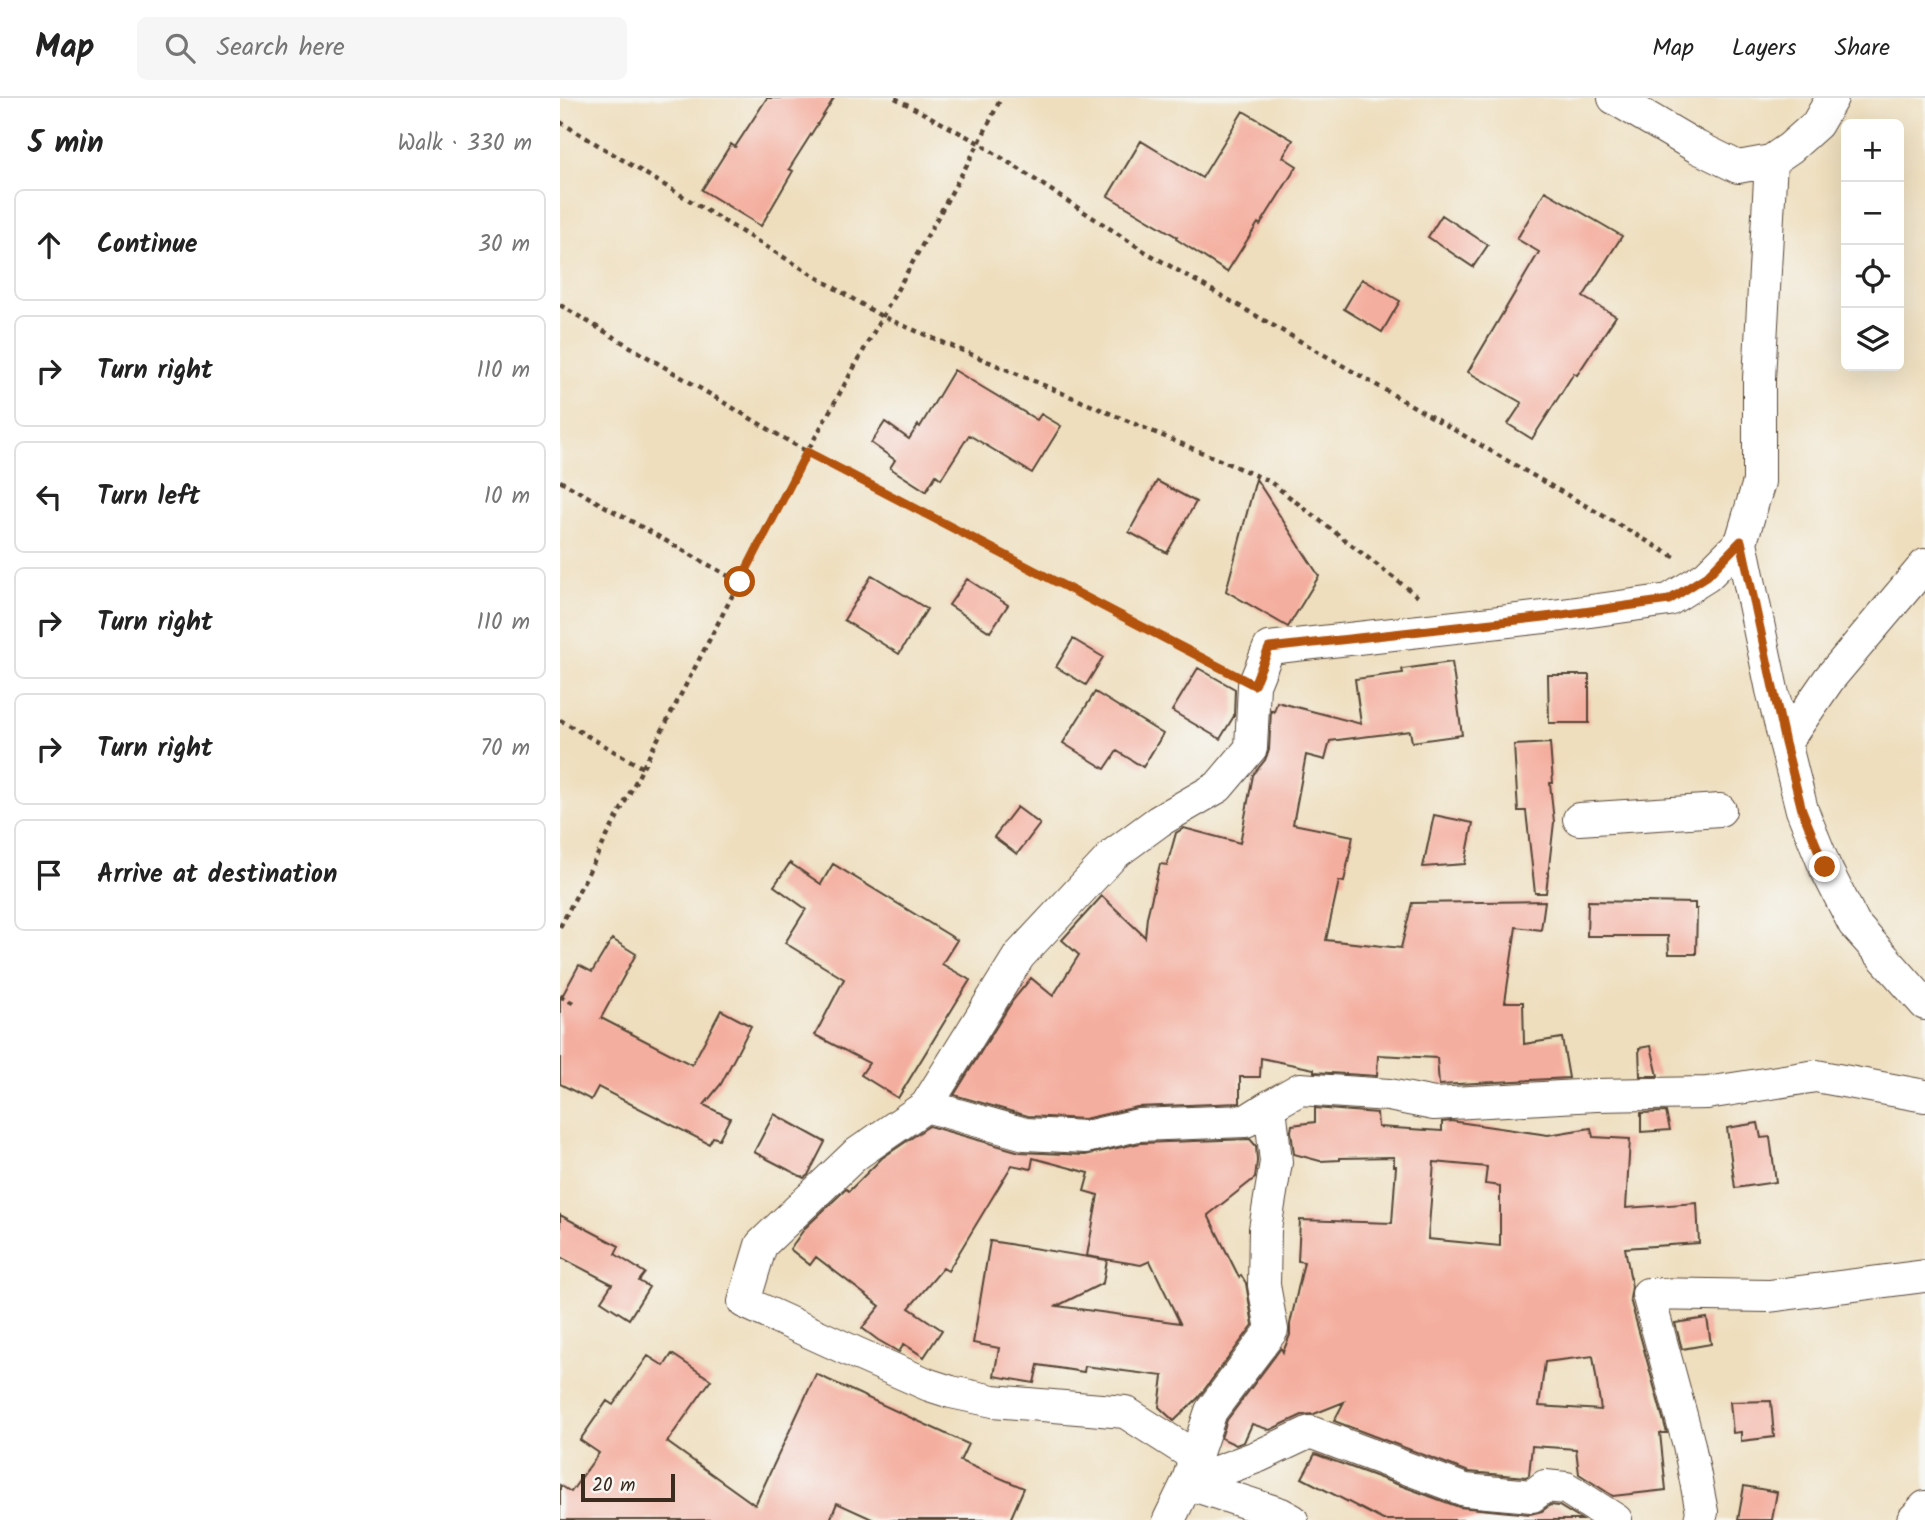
<!DOCTYPE html>
<meta charset="utf-8">
<style>
:root{--surface:#fff;--page:#f6f6f6;--text:#222;--muted:#767676;--line:#e0e0e0}
body{margin:0;font-family:Kalam,sans-serif;background:var(--page);color:var(--text)}
.controls{position:absolute;right:21px;top:21px;display:grid;overflow:hidden;border-radius:10px;box-shadow:0 7px 28px #0002}
.controls button{width:63px;height:63px;display:grid;place-items:center;padding:0;border:0;border-bottom:2px solid var(--line);background:var(--surface);color:var(--text);font:35px sans-serif}
.scale{position:absolute;left:21px;bottom:18px;width:94px;box-sizing:border-box;padding-left:7px;border:4px solid #3b2a1e;border-top:0;font-size:19px;line-height:24px;white-space:nowrap;color:#3b2a1e;-webkit-text-stroke:5px #f6f6f2;paint-order:stroke}
.stop{position:absolute;width:21px;height:21px;margin:-16px;border:5px solid #b45309;border-radius:50%;background:#fff}
.stop.end{background:#b45309;border-color:#fff;box-shadow:0 2px 7px #0008}
.list{margin:0;padding:0;list-style:none}
h2{display:flex;justify-content:space-between;align-items:center;height:91px;margin:0;padding:0 28px;font-size:30px}
h2 small{font-size:23px;font-weight:400;color:var(--muted)}
.list li{display:grid;grid-template-columns:46px 1fr auto;gap:21px;align-items:center;box-sizing:border-box;height:112px;margin:0 14px 14px;padding:0 14px;border:2px solid var(--line);border-radius:10px}
.list b{display:block;font-size:26px;white-space:nowrap}
.list em{font-size:23px;font-style:normal;color:var(--muted)}
.icon{flex:none;width:38px;height:38px;fill:none;stroke:currentColor;stroke-width:2;stroke-linecap:round;stroke-linejoin:round}
.map{position:relative;flex:none;width:1365px;height:1422px;overflow:hidden}
header{display:flex;align-items:center;gap:42px;box-sizing:border-box;height:98px;padding:0 35px;background:var(--surface);border-bottom:2px solid var(--line)}
header strong{font-size:33px}
nav{display:flex;gap:38px;margin-inline-start:auto;font-size:24px}
.search{width:490px;height:63px;background:var(--page);display:flex;align-items:center;gap:18px;box-sizing:border-box;padding:0 24px;border-radius:10px;color:var(--muted);font-size:26px}
main{display:flex}
aside{flex:1;background:var(--surface)}
.map>svg:first-child{display:block}
.building{fill:#f4ae9f;fill-rule:evenodd}
.lines{fill:none;stroke-linecap:round;stroke-linejoin:round}
.minor-casing{stroke:#564536;stroke-width:34}
.path{stroke:#564536;stroke-width:4.5;stroke-dasharray:5 5;stroke-linecap:butt}
.minor{stroke:#fff;stroke-width:32}
.route{stroke:#b45309;stroke-width:9}
</style>
<header>
<strong>Map</strong>
<div class="search"><svg class="icon" aria-label="search" viewBox="0 0 24 24"><circle cx="10" cy="10" r="6"/><path d="M15 15l6 6"/></svg>Search here</div>
<nav><a>Map</a><a>Layers</a><a>Share</a></nav>
</header>
<main>
<aside>
<h2>5 min<small>Walk · 330 m</small></h2>
<ul class="list">
<li><svg class="icon" aria-label="ahead" viewBox="0 0 24 24"><path d="M12 20V5M6 11l6-6 6 6"/></svg><div><b>Continue</b></div><em>30 m</em></li>
<li><svg class="icon" aria-label="right" viewBox="0 0 24 24"><path d="M7 20v-9h11M14 6l5 5-5 5"/></svg><div><b>Turn right</b></div><em>110 m</em></li>
<li><svg class="icon" aria-label="left" viewBox="0 0 24 24"><path d="M17 20v-9H6M10 6l-5 5 5 5"/></svg><div><b>Turn left</b></div><em>10 m</em></li>
<li><svg class="icon" aria-label="right" viewBox="0 0 24 24"><path d="M7 20v-9h11M14 6l5 5-5 5"/></svg><div><b>Turn right</b></div><em>110 m</em></li>
<li><svg class="icon" aria-label="right" viewBox="0 0 24 24"><path d="M7 20v-9h11M14 6l5 5-5 5"/></svg><div><b>Turn right</b></div><em>70 m</em></li>
<li><svg class="icon" aria-label="arrive" viewBox="0 0 24 24"><path d="M6 21V4h12l-3 4 3 4H6"/></svg><div><b>Arrive at destination</b></div></li>
</ul>
</aside>
<div class="map">
<svg width="1365" height="1422" viewBox="0 0 1365 1422">
<rect width="100%" height="100%" fill="#f6f6f2"/>
<filter id="ink" filterUnits="userSpaceOnUse"><feTurbulence type="fractalNoise" baseFrequency=".0143" numOctaves="2"/><feDisplacementMap in="SourceGraphic" scale="14" xChannelSelector="R" yChannelSelector="G"/><feConvolveMatrix kernelMatrix="1 2 1 2 8 2 1 2 1" color-interpolation-filters="sRGB"/></filter>
<filter id="wash" filterUnits="userSpaceOnUse"><feTurbulence type="fractalNoise" baseFrequency=".00686" numOctaves="4" result="noise"/><feDisplacementMap in="SourceGraphic" scale="28" xChannelSelector="R" yChannelSelector="G"/><feGaussianBlur stdDeviation="1.57" result="paint"/><feColorMatrix in="noise" values="0 0 0 0 0 0 0 0 0 0 0 0 0 0 0 0 0 1.4 0 .05"/><feComposite in="paint" operator="in"/></filter>
<g filter="url(#wash)">
<rect width="100%" height="100%" fill="#eedebd"/>
<g id="blocks">
<path class="building" d="M 207,0 L 274,0 L 229,71 L 233,73 L 201,128 L 142,92 L 171,46 L 175,49 Z
M 683,13 L 733,42 L 723,59 L 737,68 L 700,127 L 698,125 L 667,174 L 616,141 L 617,139 L 548,98 L 581,43 L 642,80 Z
M 985,93 L 1062,138 L 1023,199 L 1056,218 L 1017,277 L 1014,275 L 972,341 L 948,326 L 962,305 L 908,274 L 979,154 L 957,141 Z
M 882,117 L 928,147 L 913,169 L 868,139 Z
M 802,181 L 840,203 L 822,234 L 784,211 Z
M 394,272 L 477,322 L 481,316 L 501,328 L 472,375 L 409,337 L 381,381 L 376,377 L 366,393 L 330,370 L 335,362 L 311,345 L 325,324 L 349,341 L 358,327 L 360,329 Z
M 696,381 L 759,478 L 728,529 L 666,493 Z
M 597,383 L 636,404 L 607,455 L 569,434 Z
M 312,477 L 367,511 L 339,556 L 284,522 Z
M 407,481 L 448,507 L 430,534 L 389,507 Z
M 513,541 L 543,559 L 526,587 L 496,569 Z
M 892,564 L 902,637 L 852,644 L 850,633 L 770,643 L 765,662 L 746,657 L 733,726 L 793,738 L 784,784 L 779,783 L 766,842 L 841,850 L 852,805 L 985,803 L 981,832 L 956,829 L 945,904 L 963,904 L 964,946 L 1002,940 L 1009,980 L 879,987 L 877,960 L 818,957 L 817,978 L 754,974 L 754,971 L 701,960 L 700,979 L 680,979 L 680,1005 L 577,1009 L 524,1021 L 468,1018 L 394,997 L 453,902 L 471,880 L 493,898 L 519,857 L 502,842 L 542,798 L 585,839 L 587,819 L 600,766 L 607,767 L 616,735 L 624,730 L 680,745 L 693,677 L 705,662 L 709,652 L 711,612 L 714,614 L 717,604 L 801,626 L 795,581 L 843,575 L 842,571 Z
M 638,570 L 675,591 L 674,618 L 660,641 L 612,613 Z
M 988,577 L 1029,577 L 1029,625 L 989,625 Z
M 535,594 L 603,636 L 583,669 L 557,653 L 545,671 L 503,645 Z
M 990,645 L 993,685 L 990,685 L 994,724 L 986,795 L 975,795 L 966,713 L 958,713 L 954,647 Z
M 457,709 L 480,726 L 457,756 L 434,739 Z
M 874,717 L 913,725 L 905,766 L 863,769 Z
M 230,765 L 261,786 L 273,766 L 397,842 L 382,866 L 410,882 L 338,1000 L 301,977 L 309,965 L 255,937 L 284,881 L 225,845 L 246,811 L 214,788 Z
M 1028,803 L 1135,805 L 1135,811 L 1137,811 L 1136,856 L 1109,856 L 1108,838 L 1027,838 Z
M 52,841 L 76,856 L 41,920 L 132,967 L 161,912 L 191,928 L 161,986 L 144,1007 L 170,1020 L 159,1041 L 153,1039 L 149,1046 L 38,989 L 31,1002 L 0,986 L 0,902 L 19,867 L 32,874 Z
M 1091,948 L 1098,978 L 1080,978 L 1079,950 Z
M 755,1010 L 817,1015 L 818,1029 L 882,1033 L 882,1024 L 891,1023 L 988,1037 L 1031,1030 L 1033,1039 L 1070,1041 L 1066,1110 L 1137,1105 L 1139,1145 L 1065,1150 L 1072,1189 L 1070,1201 L 1107,1335 L 1100,1335 L 1106,1392 L 1053,1398 L 1019,1376 L 1016,1351 L 972,1348 L 969,1377 L 966,1379 L 909,1374 L 774,1323 L 784,1304 L 754,1316 L 742,1317 L 710,1332 L 692,1326 L 684,1344 L 676,1347 L 661,1340 L 667,1322 L 721,1250 L 723,1254 L 730,1237 L 730,1226 L 744,1164 L 738,1163 L 740,1122 L 832,1125 L 836,1068 L 834,1068 L 834,1059 L 780,1060 L 780,1062 L 760,1063 L 734,1056 L 731,1033 L 732,1027 L 755,1024 ZM 874,1064 L 927,1069 L 925,1086 L 940,1088 L 940,1148 L 868,1141 ZM 1033,1258 L 1041,1312 L 979,1308 L 985,1264 Z
M 1106,1014 L 1110,1032 L 1081,1034 L 1081,1015 Z
M 214,1016 L 265,1044 L 248,1077 L 244,1080 L 194,1054 Z
M 1198,1025 L 1201,1040 L 1210,1039 L 1216,1084 L 1175,1090 L 1167,1030 Z
M 369,1028 L 460,1054 L 525,1057 L 580,1045 L 690,1041 L 696,1048 L 697,1063 L 695,1080 L 648,1117 L 679,1179 L 681,1177 L 686,1185 L 693,1227 L 638,1300 L 614,1323 L 599,1309 L 603,1278 L 525,1268 L 524,1274 L 478,1267 L 474,1285 L 434,1278 L 439,1250 L 413,1245 L 430,1143 L 547,1162 L 543,1185 L 497,1208 L 620,1225 L 590,1163 L 581,1167 L 527,1158 L 538,1097 L 524,1093 L 529,1075 L 473,1060 L 471,1071 L 452,1067 L 388,1173 L 383,1170 L 349,1210 L 382,1232 L 364,1259 L 344,1246 L 339,1254 L 318,1242 L 302,1230 L 320,1208 L 256,1159 L 250,1167 L 230,1151 L 245,1130 L 286,1091 L 289,1093 L 322,1060 Z
M 0,1117 L 59,1148 L 55,1156 L 85,1175 L 79,1183 L 89,1189 L 69,1221 L 41,1203 L 52,1186 L 0,1159 Z
M 1147,1220 L 1151,1246 L 1122,1251 L 1115,1225 Z
M 112,1256 L 151,1282 L 107,1344 L 195,1407 L 256,1276 L 408,1346 L 400,1363 L 464,1390 L 450,1422 L 314,1422 L 277,1405 L 270,1422 L 0,1422 L 0,1387 L 11,1394 L 39,1355 L 20,1342 L 47,1303 L 53,1307 L 88,1258 L 104,1268 Z
M 1211,1303 L 1214,1339 L 1181,1343 L 1181,1334 L 1173,1335 L 1170,1304 Z
M 755,1356 L 899,1409 L 970,1416 L 982,1413 L 990,1407 L 999,1408 L 1022,1422 L 823,1422 L 742,1380 Z
M 1184,1388 L 1217,1394 L 1212,1422 L 1178,1422 Z"/>
</g>
</g>
<g filter="url(#ink)">
<use href="#blocks" fill-opacity="0" stroke="#564536" stroke-width="2"/>
<g class="lines">
<defs>
<path id="minor" d="M 1054,0 L 1137,49 L 1178,69 L 1211,63 L 1230,50 L 1257,26 L 1272,0
M 1181,444 L 1212,592 L 1242,712 L 1265,769 L 1294,826 L 1365,906
M 1225,645 L 1269,581 L 1365,467
M 1019,721 L 1160,712
M 366,1008 L 465,1036 L 526,1039 L 578,1027 L 686,1023 L 710,1008
M 636,1359 L 565,1314 L 433,1303 L 391,1294 L 369,1287 L 298,1256 L 184,1204 L 201,1147 L 295,1057 L 366,1008 L 459,858 L 554,756 L 599,723 L 658,689 L 691,650 L 694,587 L 709,550 L 1002,517 L 1109,502 L 1147,478 L 1181,444 L 1199,384 L 1199,281 L 1211,63
M 627,1385 L 651,1313 L 712,1232 L 704,1187 L 705,1131 L 716,1064 L 710,1008 L 740,991 L 829,997 L 874,1006 L 1036,997 L 1147,995 L 1256,978 L 1365,998
M 627,1385 L 699,1358 L 750,1334 L 905,1392 L 972,1398 L 985,1388 L 1006,1390 L 1056,1422
M 609,1422 L 627,1385 L 721,1416 L 732,1422
M 1140,1422 L 1142,1414 L 1129,1347 L 1088,1196 L 1209,1198 L 1365,1178
M 1353,1422 L 1365,1409"/>
</defs>
<use href="#minor" class="minor-casing"/>
<path class="path" d="M 335,0 L 419,45 L 584,153 L 1118,461
M 0,24 L 321,218 L 709,383 L 861,501
M 0,207 L 247,354 L 665,572
M 0,383 L 179,484
M 0,622 L 83,670
M 0,829 L 247,354 L 419,45 L 441,0
M 0,898 L 13,905"/>
<use href="#minor" class="minor"/>
</g>
</g>
<g class="lines" filter="url(#ink)">
<path class="route" d="M 180,484 L 247,354 L 694,587 L 709,550 L 1002,517 L 1109,502 L 1147,478 L 1181,443 L 1225,645 L 1242,712 L 1265,769"/>
</g>
</svg>
<div class="controls">
<button>+</button>
<button>−</button>
<button><svg class="icon" aria-label="locate" viewBox="0 0 24 24"><circle cx="12" cy="12" r="6"/><path d="M12 2v4M12 18v4M2 12h4M18 12h4"/></svg></button>
<button><svg class="icon" aria-label="layers" viewBox="0 0 24 24"><path d="M12 4l9 5-9 5-9-5zM3 14l9 5 9-5"/></svg></button>
</div>
<div class="scale">20 m</div>
<div class="stop" style="left:180px;top:484px"></div>
<div class="stop end" style="left:1265px;top:769px"></div>
</div>
</main>
